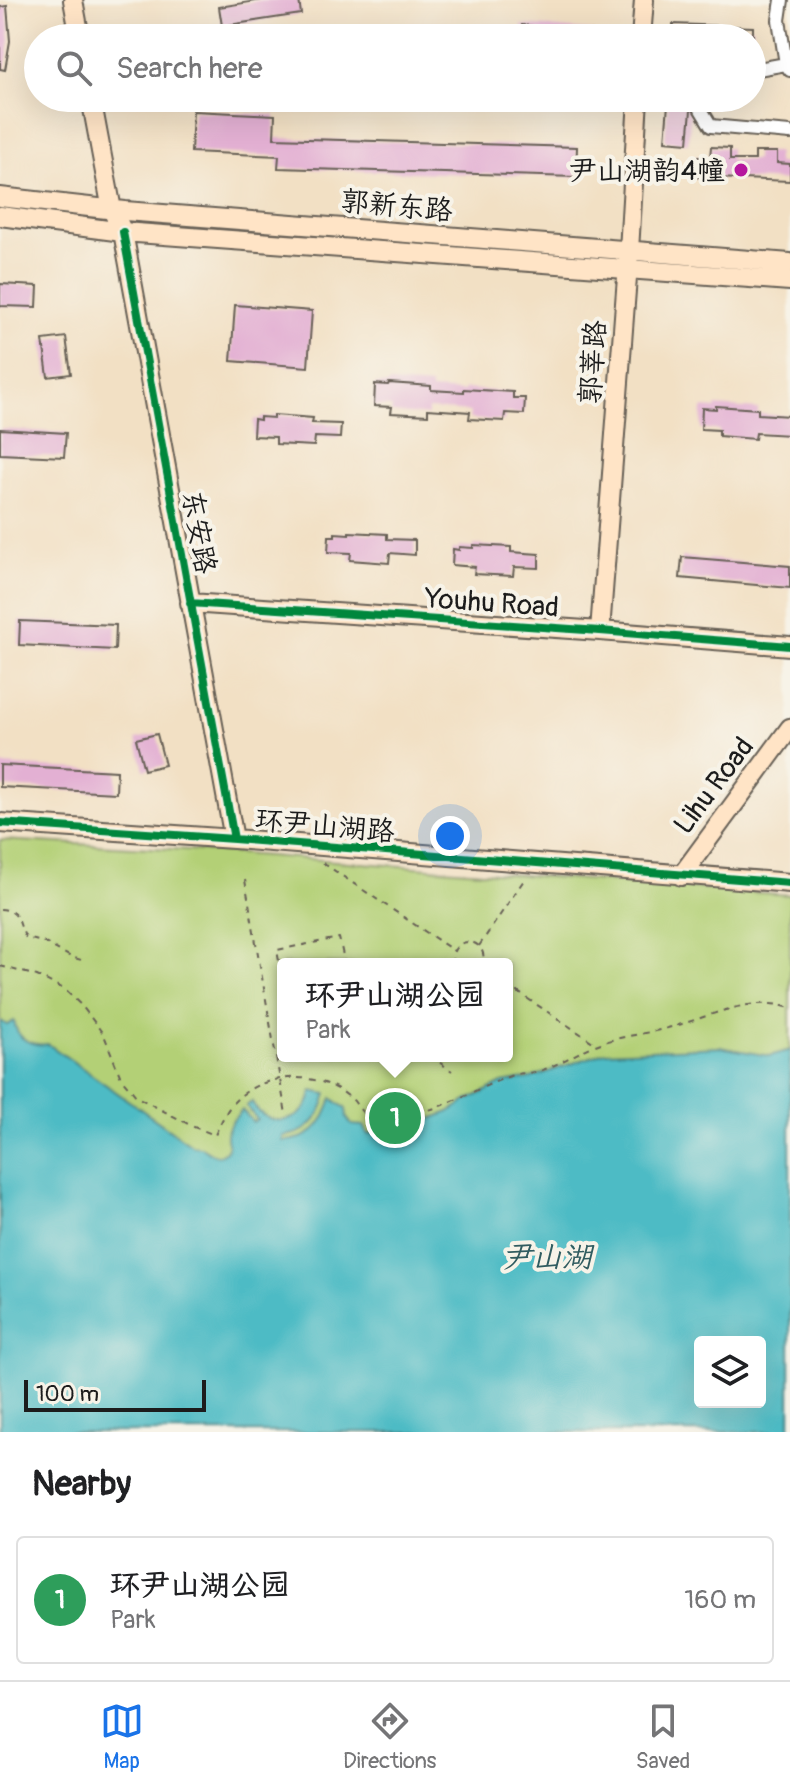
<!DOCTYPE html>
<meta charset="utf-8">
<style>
:root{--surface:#fff;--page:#f2f2f2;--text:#202124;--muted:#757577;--line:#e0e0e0;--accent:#1a73e8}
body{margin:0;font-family:Pangolin,"LXGW WenKai TC",sans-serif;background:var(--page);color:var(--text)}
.controls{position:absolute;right:24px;bottom:24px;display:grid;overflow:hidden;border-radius:8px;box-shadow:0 8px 32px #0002}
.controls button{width:72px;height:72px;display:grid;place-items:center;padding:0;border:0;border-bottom:2px solid var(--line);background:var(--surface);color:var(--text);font:40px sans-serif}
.scale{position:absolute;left:24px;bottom:20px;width:182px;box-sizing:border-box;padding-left:8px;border:4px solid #1c1c1c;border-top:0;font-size:22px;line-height:28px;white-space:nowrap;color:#1c1c1c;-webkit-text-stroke:6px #f7f3e8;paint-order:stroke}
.you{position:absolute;left:450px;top:836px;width:28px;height:28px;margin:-20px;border:6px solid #fff;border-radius:50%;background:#1a73e8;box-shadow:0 0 0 12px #1a73e833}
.badge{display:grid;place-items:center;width:52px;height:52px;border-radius:50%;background:var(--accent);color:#fff;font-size:26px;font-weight:700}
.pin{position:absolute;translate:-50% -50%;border:4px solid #fff;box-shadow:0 2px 8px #0006}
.popup{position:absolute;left:277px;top:958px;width:236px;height:104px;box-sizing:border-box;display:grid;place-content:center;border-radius:8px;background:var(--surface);filter:drop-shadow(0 2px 6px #0005);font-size:26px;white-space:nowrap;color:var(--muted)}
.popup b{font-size:30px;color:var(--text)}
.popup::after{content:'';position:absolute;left:50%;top:100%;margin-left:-16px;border:16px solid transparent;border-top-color:var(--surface)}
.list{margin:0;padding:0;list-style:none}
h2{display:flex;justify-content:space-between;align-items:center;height:104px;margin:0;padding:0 32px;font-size:34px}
h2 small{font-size:26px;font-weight:400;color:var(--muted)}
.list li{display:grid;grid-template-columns:52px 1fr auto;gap:24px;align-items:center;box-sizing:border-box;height:128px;margin:0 16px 16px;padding:0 16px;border:2px solid var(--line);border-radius:8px}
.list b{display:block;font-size:30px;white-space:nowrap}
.list p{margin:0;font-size:26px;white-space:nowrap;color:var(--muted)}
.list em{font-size:26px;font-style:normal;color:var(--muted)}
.icon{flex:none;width:44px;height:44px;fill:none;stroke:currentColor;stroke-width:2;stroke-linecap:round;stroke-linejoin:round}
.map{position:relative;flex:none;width:790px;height:1432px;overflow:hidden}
.search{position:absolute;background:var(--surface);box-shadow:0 8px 32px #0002;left:24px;right:24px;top:24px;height:88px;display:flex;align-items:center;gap:20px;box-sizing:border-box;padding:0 28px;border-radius:44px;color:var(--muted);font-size:30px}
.sheet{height:248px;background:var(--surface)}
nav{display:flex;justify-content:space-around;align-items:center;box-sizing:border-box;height:112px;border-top:2px solid var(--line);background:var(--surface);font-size:22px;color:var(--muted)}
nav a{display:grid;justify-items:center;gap:4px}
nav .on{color:var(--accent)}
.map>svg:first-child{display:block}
.green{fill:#b3d076;stroke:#687649;stroke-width:2;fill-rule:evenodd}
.water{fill:#4dbbc5;stroke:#346c70;stroke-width:2;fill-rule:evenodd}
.building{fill:#e3b0d3}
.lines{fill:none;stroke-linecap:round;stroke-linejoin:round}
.street-casing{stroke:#676157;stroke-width:16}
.secondary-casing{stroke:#676157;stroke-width:22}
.path{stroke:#676157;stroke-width:2;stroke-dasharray:6 6;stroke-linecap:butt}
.street{stroke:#fff;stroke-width:12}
.secondary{stroke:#ffe4c6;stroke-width:18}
.cycleway-casing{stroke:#f7f3e8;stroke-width:13}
.cycleway{stroke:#00873e;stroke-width:8}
.poi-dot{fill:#b5179e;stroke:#f7f3e8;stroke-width:3}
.labels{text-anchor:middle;stroke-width:8;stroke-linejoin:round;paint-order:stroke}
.poi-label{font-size:28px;fill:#1c1c1c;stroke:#f7f3e8;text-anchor:end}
.street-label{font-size:28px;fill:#1c1c1c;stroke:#f7f3e8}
.water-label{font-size:30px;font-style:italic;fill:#305c60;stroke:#f7f3e8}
</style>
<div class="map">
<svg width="790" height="1432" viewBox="0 0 790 1432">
<rect width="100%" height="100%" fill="#f7f3e8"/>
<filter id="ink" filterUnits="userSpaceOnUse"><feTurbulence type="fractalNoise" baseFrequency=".0125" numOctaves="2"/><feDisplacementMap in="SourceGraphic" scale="16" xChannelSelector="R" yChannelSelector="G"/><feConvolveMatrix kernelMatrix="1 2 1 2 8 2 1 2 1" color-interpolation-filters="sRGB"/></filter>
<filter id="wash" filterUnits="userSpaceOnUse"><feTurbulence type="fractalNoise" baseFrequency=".006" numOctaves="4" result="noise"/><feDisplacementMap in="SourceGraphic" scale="32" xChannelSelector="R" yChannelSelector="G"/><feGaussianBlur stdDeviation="1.8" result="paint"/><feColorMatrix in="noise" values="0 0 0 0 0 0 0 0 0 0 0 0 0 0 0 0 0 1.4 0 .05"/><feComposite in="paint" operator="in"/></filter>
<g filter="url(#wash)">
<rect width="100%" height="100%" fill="#f2e0c4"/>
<path class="green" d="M 0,840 L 190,850 L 790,895 L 790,1432 L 0,1432 ZM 283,964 L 507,964 L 507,1056 L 283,1056 ZM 700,1342 L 760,1342 L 760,1402 L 700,1402 Z"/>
<path class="water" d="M 0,1021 L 7,1025 L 14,1021 C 17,1040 31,1046 48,1044 L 193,1146 C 194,1146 203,1147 203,1148 C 213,1154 215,1160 227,1150 C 230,1138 228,1149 227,1137 C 226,1126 235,1118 242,1110 L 253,1122 L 257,1119 L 246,1106 L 252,1102 C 267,1132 309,1123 312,1091 L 327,1094 C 321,1117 308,1135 283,1136 L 283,1141 C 310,1141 325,1123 332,1098 L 346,1109 L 347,1118 L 352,1125 L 364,1126 L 368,1134 L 384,1132 L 428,1120 L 449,1112 L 470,1099 L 502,1083 L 531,1078 L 605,1052 L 720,1047 L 770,1056 L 790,1050 L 790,1432 L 0,1432 ZM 700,1342 L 760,1342 L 760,1402 L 700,1402 Z"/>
<g id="blocks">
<path class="building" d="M 262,0 L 299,0 L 301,14 L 222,26 L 219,7 Z
M 7,6 L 10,41 L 5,70 L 0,69 L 0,7 Z
M 673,24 L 753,27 L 753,38 L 673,38 Z
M 522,25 L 592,31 L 591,38 L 521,38 Z
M 668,104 L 688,105 L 691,110 L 688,143 L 665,141 Z
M 193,111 L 275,115 L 274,138 L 577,147 L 576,177 L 278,168 L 279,156 L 191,152 Z
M 711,147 L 730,148 L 730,160 L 755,160 L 755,152 L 777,152 L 777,163 L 790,164 L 790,181 L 691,177 L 692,157 L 710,157 Z
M 0,284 L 38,286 L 37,307 L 0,306 Z
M 235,305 L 312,311 L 308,367 L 231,361 Z
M 66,337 L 71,374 L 48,377 L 43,340 Z
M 389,383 L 431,386 L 431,390 L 464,392 L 464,389 L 513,392 L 513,398 L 525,398 L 524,414 L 505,413 L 504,421 L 469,419 L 470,412 L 428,409 L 428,415 L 391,413 L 392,407 L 374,406 L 375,384 L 388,385 Z
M 716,406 L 758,409 L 758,414 L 790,416 L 790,435 L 756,433 L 755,439 L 719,436 L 719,430 L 701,429 L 702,408 L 716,409 Z
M 274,415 L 313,418 L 312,423 L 341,424 L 340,438 L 315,437 L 314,446 L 276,444 L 276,437 L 253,436 L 254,419 L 260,420 L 260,417 L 274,418 Z
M 0,429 L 66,433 L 64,457 L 0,454 Z
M 349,532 L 387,534 L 387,539 L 415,540 L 415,555 L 390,553 L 389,563 L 350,560 L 351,553 L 328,552 L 329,536 L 335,536 L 335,533 L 349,534 Z
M 473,545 L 511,547 L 511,552 L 539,554 L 539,568 L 514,567 L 513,576 L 474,574 L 475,567 L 452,565 L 453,549 L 459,550 L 459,547 L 473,548 Z
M 682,557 L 790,566 L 790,588 L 680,578 Z
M 20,621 L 116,625 L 115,650 L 19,645 Z
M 157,734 L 165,765 L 144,770 L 136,739 Z
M 0,765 L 117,771 L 116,793 L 0,787 Z"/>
</g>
</g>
<g filter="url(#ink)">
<use href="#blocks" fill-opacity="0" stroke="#676157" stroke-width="2"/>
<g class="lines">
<defs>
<path id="street" d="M 782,0 L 779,20 L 786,64 L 790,70
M 752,70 L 786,64
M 694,98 L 711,126 L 790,133"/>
<path id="secondary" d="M 73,0 L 80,38
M 641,38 L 644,0
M 91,98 L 112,210 L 123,232 L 234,839
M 0,197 L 125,211 L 790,263
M 0,216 L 123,232 L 790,281
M 190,603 L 600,631 L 790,646
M 600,631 L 629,251 L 638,98
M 0,823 L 234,839 L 790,883
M 681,876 L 790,728"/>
</defs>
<use href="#street" class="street-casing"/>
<use href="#secondary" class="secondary-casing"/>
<path class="path" d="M 323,863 L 454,951
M 245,880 L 286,1114
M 0,909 C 21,910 17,923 26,938 L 43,942 L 71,957 L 85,961
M 479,946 L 526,877
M 441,964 L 451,962
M 453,964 C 448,934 489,935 483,964
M 0,966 L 37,976 L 64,989 L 82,1006 L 104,1035 L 121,1078 L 137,1097 L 194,1127 L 215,1135 C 221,1122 227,1108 237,1099 C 263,1075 304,1072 334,1087 C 341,1090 348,1096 354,1101 C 357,1105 361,1112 366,1115 C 379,1122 417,1113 432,1109 C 459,1100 483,1086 510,1076 C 520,1072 530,1074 540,1071 C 561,1064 580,1050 601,1043 C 626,1035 653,1033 678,1025 C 714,1015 753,995 790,1008
M 283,984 L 277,950 L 339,938 L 345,964
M 507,985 L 596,1044
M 430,1056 L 452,1071"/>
<use href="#street" class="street"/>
<use href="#secondary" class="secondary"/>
<defs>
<path id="cycleway" d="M 123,232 L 234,839
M 190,603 L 600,631 L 790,646
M 0,823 L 234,839 L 790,883"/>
</defs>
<use href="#cycleway" class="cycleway-casing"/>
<use href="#cycleway" class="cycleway"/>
</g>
</g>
<circle class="poi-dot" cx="741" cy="170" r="8"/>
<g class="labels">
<g class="poi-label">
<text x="725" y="180">尹山湖韵4幢</text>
</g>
<g class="street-label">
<text transform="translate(397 205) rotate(5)" y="10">郭新东路</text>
<text transform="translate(592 362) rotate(-86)" y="10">郭莘路</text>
<text transform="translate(200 532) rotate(80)" y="10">东安路</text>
<text transform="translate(492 602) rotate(4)" y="10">Youhu Road</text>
<text transform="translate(713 785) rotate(-53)" y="10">Lihu Road</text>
<text transform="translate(325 825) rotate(5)" y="10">环尹山湖路</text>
</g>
<g class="water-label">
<text x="547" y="1267">尹山湖</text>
</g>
</g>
</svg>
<div class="controls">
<button><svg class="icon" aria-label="layers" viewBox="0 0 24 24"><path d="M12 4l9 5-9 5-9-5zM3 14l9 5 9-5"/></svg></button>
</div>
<div class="scale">100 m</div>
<div class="you"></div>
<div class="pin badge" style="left:395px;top:1118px;background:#2e9e5b">1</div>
<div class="popup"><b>环尹山湖公园</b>Park</div>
<div class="search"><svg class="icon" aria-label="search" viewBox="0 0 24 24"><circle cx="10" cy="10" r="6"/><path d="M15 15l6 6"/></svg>Search here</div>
</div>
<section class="sheet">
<h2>Nearby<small></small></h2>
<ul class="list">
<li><span class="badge" style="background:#2e9e5b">1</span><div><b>环尹山湖公园</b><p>Park</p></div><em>160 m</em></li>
</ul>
</section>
<nav>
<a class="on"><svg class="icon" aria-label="map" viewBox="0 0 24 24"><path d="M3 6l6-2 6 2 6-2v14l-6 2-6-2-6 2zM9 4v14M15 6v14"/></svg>Map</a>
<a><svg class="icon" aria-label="directions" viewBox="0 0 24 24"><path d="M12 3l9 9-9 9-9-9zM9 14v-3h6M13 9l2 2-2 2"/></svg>Directions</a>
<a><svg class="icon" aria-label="saved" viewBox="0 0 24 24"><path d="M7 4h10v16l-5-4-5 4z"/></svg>Saved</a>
</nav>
